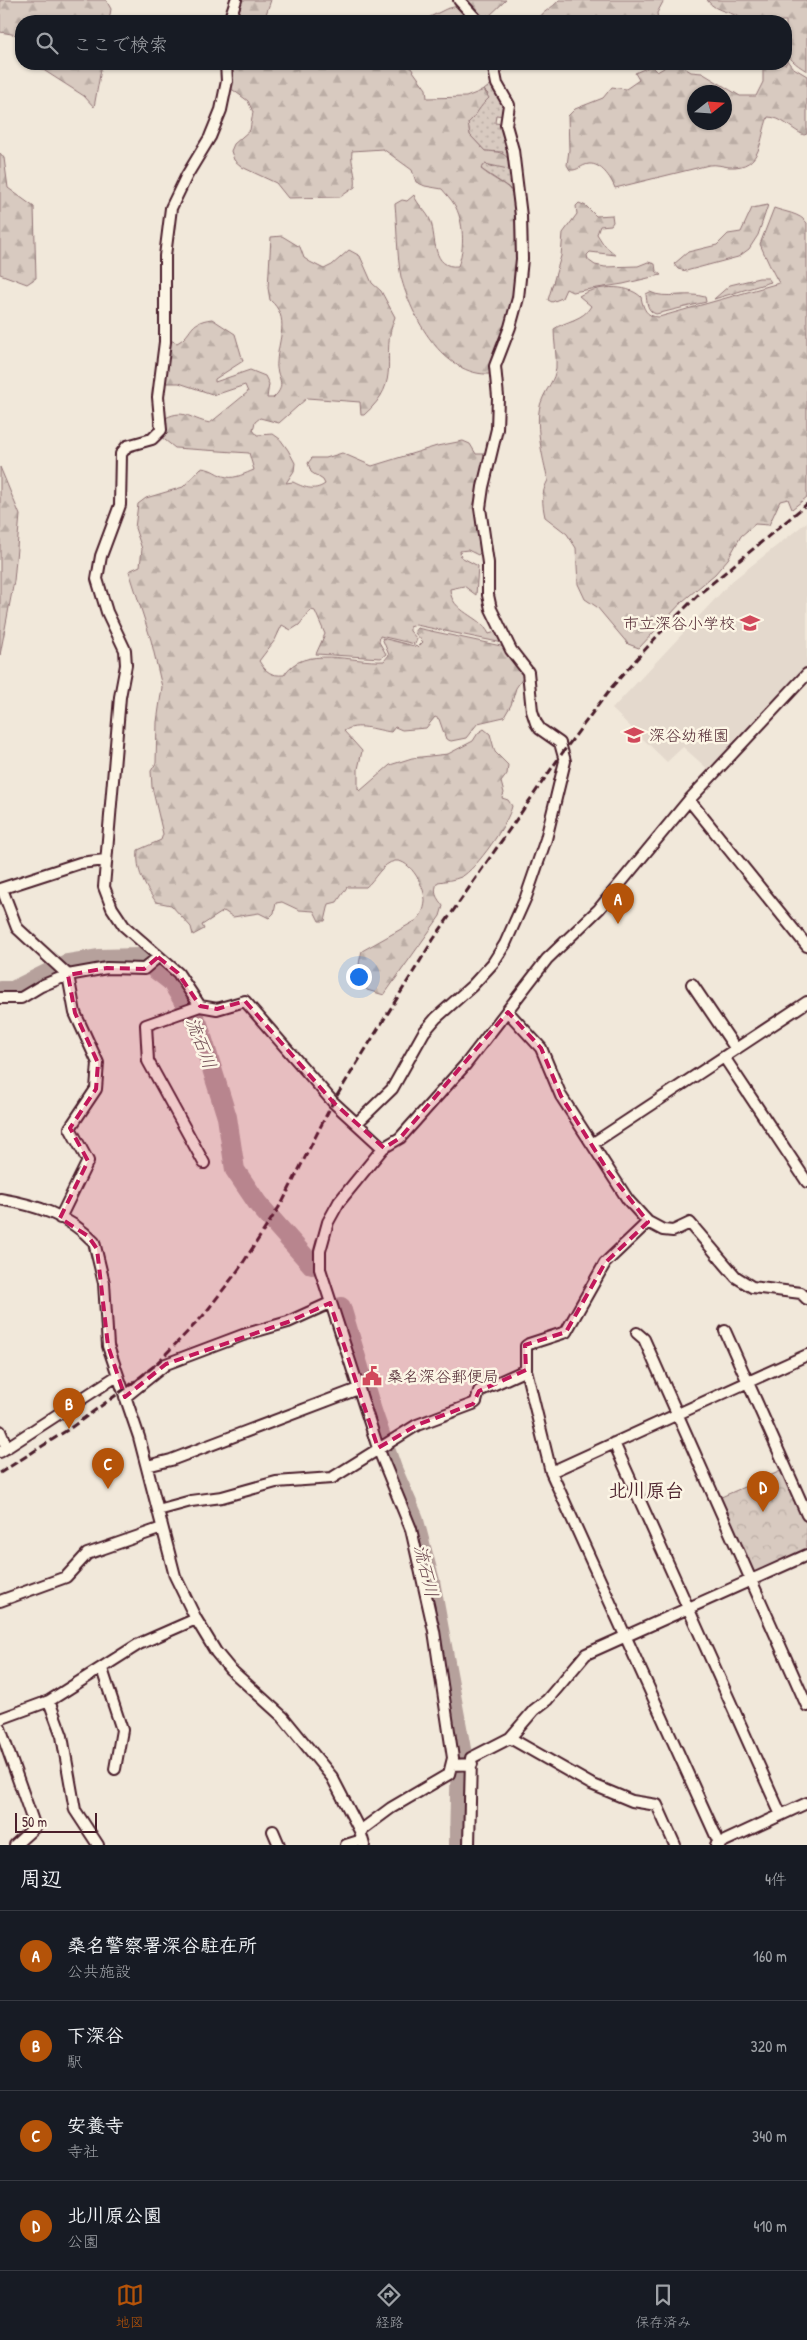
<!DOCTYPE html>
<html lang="ja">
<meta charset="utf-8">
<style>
:root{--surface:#171b24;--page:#20242c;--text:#f1f3f6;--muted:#9ea1a6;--line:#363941;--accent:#b45309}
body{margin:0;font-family:"Patrick Hand","Klee One",sans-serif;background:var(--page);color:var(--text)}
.compass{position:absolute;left:687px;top:85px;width:45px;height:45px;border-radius:50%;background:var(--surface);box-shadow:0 1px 4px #0004;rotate:73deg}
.scale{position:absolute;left:15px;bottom:12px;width:82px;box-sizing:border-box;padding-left:5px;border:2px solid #4a1f2b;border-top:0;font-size:14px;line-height:18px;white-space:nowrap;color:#4a1f2b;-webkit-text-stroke:4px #fcf5e5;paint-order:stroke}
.you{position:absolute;left:358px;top:976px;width:18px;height:18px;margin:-12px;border:4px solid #fff;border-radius:50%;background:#1a73e8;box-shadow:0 0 0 8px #1a73e833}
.badge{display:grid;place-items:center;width:32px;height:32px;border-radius:50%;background:var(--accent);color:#fff;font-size:16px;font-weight:700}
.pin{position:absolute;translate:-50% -41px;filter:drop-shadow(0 1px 2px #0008)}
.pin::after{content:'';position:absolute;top:26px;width:18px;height:15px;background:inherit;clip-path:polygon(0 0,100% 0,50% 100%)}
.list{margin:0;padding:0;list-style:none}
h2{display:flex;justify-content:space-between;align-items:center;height:65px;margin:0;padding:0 20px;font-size:21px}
h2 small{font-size:16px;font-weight:400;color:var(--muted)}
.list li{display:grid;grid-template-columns:32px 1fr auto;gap:15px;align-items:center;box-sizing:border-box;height:90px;padding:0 20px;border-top:1px solid var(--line)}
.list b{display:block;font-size:19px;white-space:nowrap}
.list p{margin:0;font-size:16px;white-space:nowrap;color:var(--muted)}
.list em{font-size:16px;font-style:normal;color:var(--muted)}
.icon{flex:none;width:28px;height:28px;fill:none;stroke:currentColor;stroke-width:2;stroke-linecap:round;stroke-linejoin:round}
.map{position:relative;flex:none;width:807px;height:1845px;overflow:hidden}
.search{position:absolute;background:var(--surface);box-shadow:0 1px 4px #0004;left:15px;right:15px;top:15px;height:55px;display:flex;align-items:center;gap:12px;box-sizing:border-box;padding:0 18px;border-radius:20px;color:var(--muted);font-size:19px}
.sheet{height:425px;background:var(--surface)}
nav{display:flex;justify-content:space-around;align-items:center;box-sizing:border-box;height:70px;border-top:1px solid var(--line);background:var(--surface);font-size:14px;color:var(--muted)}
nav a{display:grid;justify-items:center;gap:2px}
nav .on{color:var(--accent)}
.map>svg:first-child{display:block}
.built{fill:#e4d9cd}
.grass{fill:url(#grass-dots);stroke:#917476}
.forest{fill:url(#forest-firs);stroke:#917476;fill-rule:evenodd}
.park{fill:url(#park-crowns);stroke:#917476}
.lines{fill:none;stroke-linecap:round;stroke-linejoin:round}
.river{stroke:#b6a19c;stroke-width:20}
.minor-casing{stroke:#4a1f2b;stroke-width:14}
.minor{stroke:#fcf5e5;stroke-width:10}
.rail{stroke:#4a1f2b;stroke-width:3;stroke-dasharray:8 4;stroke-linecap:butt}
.marked{fill:#c2185b;fill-opacity:0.2;stroke:#c2185b;stroke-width:4;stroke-dasharray:10 6;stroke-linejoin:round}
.labels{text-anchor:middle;stroke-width:5;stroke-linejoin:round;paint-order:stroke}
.poi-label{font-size:16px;fill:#4a1f2b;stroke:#fcf5e5;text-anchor:start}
.water-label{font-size:18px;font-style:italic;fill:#704c53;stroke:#fcf5e5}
.quarter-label{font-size:19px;font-weight:bold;fill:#4a1f2b;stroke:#fcf5e5}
</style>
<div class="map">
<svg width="807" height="1845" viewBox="0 0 807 1845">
<defs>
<pattern id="grass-dots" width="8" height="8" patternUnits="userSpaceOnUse" patternTransform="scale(1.25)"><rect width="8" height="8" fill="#d8cac0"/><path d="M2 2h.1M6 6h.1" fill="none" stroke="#bbada5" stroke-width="1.8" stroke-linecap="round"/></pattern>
<pattern id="forest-firs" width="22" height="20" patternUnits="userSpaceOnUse" patternTransform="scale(1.25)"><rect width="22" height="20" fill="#d8cac0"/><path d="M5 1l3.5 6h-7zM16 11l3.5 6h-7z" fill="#bbada5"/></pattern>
<pattern id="park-crowns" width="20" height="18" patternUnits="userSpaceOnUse" patternTransform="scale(1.25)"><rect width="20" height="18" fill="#d8cac0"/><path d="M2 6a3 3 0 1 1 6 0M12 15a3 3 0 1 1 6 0" fill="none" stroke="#bbada5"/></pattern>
</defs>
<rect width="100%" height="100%" fill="#f1e8da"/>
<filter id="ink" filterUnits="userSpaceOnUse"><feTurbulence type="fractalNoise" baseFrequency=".02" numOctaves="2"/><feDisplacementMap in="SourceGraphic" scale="10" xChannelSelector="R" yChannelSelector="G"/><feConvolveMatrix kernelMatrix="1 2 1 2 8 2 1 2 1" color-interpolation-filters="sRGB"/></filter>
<g filter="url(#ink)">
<path class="built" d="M 807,522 L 807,666 L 710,771 L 683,747 L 667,762 L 612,709 L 732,581 Z"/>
<path class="grass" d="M 493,83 L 505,100 L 505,116 L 496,115 L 495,123 L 503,124 L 511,151 L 515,194 L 508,187 L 481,169 L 485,164 L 494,167 L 503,152 L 485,151 L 470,135 L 468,123 L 474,117 L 488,94 L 484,90 Z"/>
<path class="forest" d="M 0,0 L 106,0 L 111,9 L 109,21 L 21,21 L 21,43 L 17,35 L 0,32 Z
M 242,0 L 271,0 L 264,20 L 227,21 Z
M 466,0 L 506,0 L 486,19 L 482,20 Z
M 559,0 L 664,0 L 657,13 L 658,21 L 537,21 C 542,11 552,9 559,0 Z
M 707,0 L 807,0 L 807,71 C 781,56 786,49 786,21 L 743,21 C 734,10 717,14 707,0 Z
M 461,5 L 476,21 L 422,21 L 446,9 Z
M 786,59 L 792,67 L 807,76 L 807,134 L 804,135 C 792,130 782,117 768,117 C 759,139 763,169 729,167 C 722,166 716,164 709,165 L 615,188 C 611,178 601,163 589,164 C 581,165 578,171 570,170 L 567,165 L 569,150 L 568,116 L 575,109 L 603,98 L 612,87 L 626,89 L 639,80 L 635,73 L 651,66 L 657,72 L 664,68 L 665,64 L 678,64 L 691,72 L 702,73 L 740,96 L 756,96 L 763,82 L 763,64 L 786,64 ZM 694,92 L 724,92 L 724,122 L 694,122 Z
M 34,64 L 102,64 L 94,107 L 84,96 Z
M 229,64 L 269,64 L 299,68 L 305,64 L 408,64 L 426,89 L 427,98 L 466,97 L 484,90 L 489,98 C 480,106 476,116 468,123 L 470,135 L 485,151 C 498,152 506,151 511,165 L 508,169 L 485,164 L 481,169 C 507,190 512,180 519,217 L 516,220 L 518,226 L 516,298 L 491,374 C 443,377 411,316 401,277 C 397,257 397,225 395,204 L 402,200 L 407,201 L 414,195 C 417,205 427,211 431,222 C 436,238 432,269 458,266 C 465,249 464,220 454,204 C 451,199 446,194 442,189 L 425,186 L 416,182 L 412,170 L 383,149 L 352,151 C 350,164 357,174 355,187 L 340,197 L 288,198 L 276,183 L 242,167 L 234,160 L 231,151 L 234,144 L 250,130 L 253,112 L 248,101 L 233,90 L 221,87 L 221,80 Z
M 0,153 L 4,158 L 8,188 L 34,207 L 36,278 L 27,284 L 0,274 Z
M 579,203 L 586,206 L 596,216 L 612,215 L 613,222 L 611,225 L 600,226 L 597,234 L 604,245 L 616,255 L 590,252 L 587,255 L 588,260 L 595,265 L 605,267 L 638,266 L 648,262 L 655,264 L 656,271 L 661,275 L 623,284 L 572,292 L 566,289 L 562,298 L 552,302 L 548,300 L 561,256 L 563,233 L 577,214 L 576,206 Z
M 768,205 L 758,235 L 749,249 L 738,257 L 686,271 L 678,269 L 674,264 L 688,252 L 717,245 L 728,234 L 741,232 L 752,208 Z
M 774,208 C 784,212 800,213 807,223 L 807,497 L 792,509 L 788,499 L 780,501 L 769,525 L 755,524 L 741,536 L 728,559 L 715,574 L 683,601 L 639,648 L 628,644 L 597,607 L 585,599 L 578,584 L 576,548 L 567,534 L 545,517 C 542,503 541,493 548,480 C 543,459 533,420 542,400 C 546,389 555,380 556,368 C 557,356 554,342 554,329 C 565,321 584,320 591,306 L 579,296 C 595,286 627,283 641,297 C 643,308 646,317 659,317 L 779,283 C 772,271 766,258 760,244 Z
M 282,236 L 300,247 L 304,258 L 310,262 L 324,269 L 332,265 L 349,250 L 360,256 L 372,283 L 381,291 L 395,317 C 378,358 405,379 364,415 L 361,415 L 360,402 L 307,398 L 279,423 L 260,418 L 255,422 L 253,430 L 257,435 L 273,434 L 280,439 L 288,450 L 295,463 L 294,471 L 286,483 L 293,482 C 303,487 314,492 325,484 L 323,480 L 311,472 L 308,463 L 312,458 L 326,458 L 342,453 L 372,466 L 437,446 L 463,441 L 470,444 L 476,454 L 486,454 L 488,459 L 483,550 L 478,555 L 468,550 L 460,551 L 461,557 L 478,566 L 476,595 L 464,586 L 450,589 C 451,613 480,615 489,634 L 499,631 L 503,643 L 416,625 L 410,627 L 410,631 L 417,639 L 415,644 L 380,636 L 379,642 L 386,654 L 381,658 L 316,654 L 325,634 L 315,611 L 311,610 L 299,625 L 291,630 L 282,625 L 275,640 L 259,661 C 266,672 271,676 284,675 C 303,644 353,663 384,661 L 389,655 L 382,638 L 418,647 L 423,642 L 414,632 L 417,628 L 501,646 L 527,672 L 516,688 L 511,705 L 504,717 L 478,723 L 466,738 L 451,741 L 446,739 L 439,719 L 435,717 L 426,728 L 402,730 L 395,727 L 391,732 C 376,730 357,722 344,731 L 362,751 L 358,769 L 358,789 L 360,791 L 390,765 L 412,758 L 448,754 L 473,741 L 478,733 L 484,729 L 490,734 L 495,752 L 508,765 L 507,774 L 501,782 L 504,793 L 502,798 L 508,800 L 512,806 C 509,822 476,870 461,877 C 454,880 445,881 438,882 C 432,892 437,898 443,906 L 440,916 L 384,995 L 367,990 C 358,976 357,967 362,951 L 417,920 C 422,914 424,910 425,902 C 426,889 411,859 395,861 C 382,863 375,880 366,887 L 347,887 L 337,902 L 329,904 L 325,921 L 319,921 L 314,911 L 299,910 L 282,902 L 276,903 L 274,913 L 269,918 L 259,913 L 233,917 L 224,911 L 202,925 L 204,929 L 193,935 L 191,927 L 171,905 L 156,902 C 144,885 136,871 138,850 L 161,840 L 163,834 L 152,787 L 151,771 L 156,763 L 157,722 L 162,687 L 151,640 L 129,571 L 140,566 L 142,549 L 135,528 L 138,504 L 146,498 L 183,487 L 201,468 C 214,469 216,475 227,477 C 235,479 246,473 254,470 L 249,453 L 175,448 L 160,436 L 162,420 C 184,407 189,419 210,423 L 248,392 L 245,385 L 215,395 L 179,383 L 163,383 L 170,340 L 177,343 C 194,334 187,322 212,319 L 235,334 L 243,361 L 215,379 L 215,382 L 250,370 L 265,376 L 269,384 L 267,398 L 273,398 C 289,384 275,377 277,362 C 278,339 291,318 270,300 L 268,288 L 271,237 Z
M 759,278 L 768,278 L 771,282 L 714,299 L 730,285 Z
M 650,292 C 666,300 685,291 705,297 L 706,302 L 656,314 C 647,311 647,303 646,294 Z
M 0,467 L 20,515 L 14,581 L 0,655 Z"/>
<path class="park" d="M 783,1470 L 807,1525 L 807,1550 L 756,1573 L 752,1570 L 719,1498 Z"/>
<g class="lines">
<path class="river" d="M 0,991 L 13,991 L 67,964 L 98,959 L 141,958 L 171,981 L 198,1024 L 227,1117 L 235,1170 L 258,1204 L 312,1265
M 341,1307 L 372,1411 L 392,1469 L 413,1517 L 430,1581 L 461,1749 L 459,1845"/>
<defs>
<path id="minor" d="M 459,0 L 478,21
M 229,21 L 236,0
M 226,64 L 227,81 L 221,110 L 210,137 L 187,175 L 171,208 L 165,256 L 165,342 L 158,397 L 161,430 L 152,439 L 127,446 L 121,454 L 120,505 L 101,556 L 97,579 L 107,612 L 125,650 L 126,665 L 120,697 L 104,887 L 112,908 L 124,926 L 178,973 L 200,1006 L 217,1009 L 245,1001 L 333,1102 L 383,1148
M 689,800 L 807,946
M 0,889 L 80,863 L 105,860
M 2,889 L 17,928 L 68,975 L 75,1013 L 98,1063 L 96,1089 L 70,1128 L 88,1161 L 60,1218
M 692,984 L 736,1049
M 0,998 L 21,998 L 41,986 L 68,975 L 107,968 L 144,969 L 158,957
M 200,1006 L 146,1025 L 148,1061 L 204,1163
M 508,1012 L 541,1048 L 561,1096 L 628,1200 L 648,1222 L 663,1230 L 673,1231 L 690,1223 L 736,1277 L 752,1287 L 801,1293 L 807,1299
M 724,1057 L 807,1182
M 357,1123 L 392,1089 L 424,1032 L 436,1018 L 472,986 L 493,963 L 505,944 L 526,897 L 546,839 L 565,761 L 560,743 L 540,729 L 536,723 L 532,711 L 528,672 L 511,650 L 491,609 L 488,595 L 488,563 L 480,508 L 483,487 L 497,429 L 498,397 L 495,366 L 510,327 L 518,298 L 522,259 L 521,216 L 513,150 L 506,125 L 509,105 L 497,84 L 493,64
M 592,1144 L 807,1002
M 0,1199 C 35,1205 69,1215 94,1242 L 104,1283 L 108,1346 L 139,1437 L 175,1576 L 196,1619 L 216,1652 L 230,1669 L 283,1717 L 332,1777 L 360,1831 L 364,1845
M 648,1222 L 605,1263 L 566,1332 L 529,1344 L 526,1346 L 526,1370 L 551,1472 L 720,1845
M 725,1331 L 807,1515
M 637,1333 L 644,1339 L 807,1706
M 125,1397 L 166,1364 L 243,1335 L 288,1322 L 330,1303
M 0,1431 L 7,1448
M 614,1443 L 781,1815
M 0,1452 L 117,1376
M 147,1466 L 171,1460 L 358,1389
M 551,1472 L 807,1355
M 158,1510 L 191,1501 L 222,1497 L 276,1482 L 332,1478 L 417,1425 L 473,1404 L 476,1402 L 479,1391 L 526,1370
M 0,1601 L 66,1577 L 87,1554 L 162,1528
M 102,1669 L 122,1730 L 115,1769
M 49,1701 L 62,1736 L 75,1810 L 98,1845
M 0,1719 L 49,1701 L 139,1644 L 196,1619
M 0,1728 L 35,1827 L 15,1845
M 510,1738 L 591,1784 L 632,1801 L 657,1805 L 675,1845
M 452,1765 L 472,1764
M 273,1831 L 279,1845
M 360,1831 L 391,1808 L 449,1774 L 453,1758 L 434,1631 L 411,1529 L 378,1448 L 320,1269 L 320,1251 L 328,1222 L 339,1202 L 383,1148 L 400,1138 L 466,1064 L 547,959 L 599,909 L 689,800 L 807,674
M 346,1845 L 362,1840
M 469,1845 L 471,1758 L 510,1738 L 534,1710 L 547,1700 L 586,1654 L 807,1555
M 716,1845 L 807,1803"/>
</defs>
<use href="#minor" class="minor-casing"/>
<use href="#minor" class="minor"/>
<path class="rail" d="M 0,1473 L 69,1429 L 126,1388 L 154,1366 L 203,1316 L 239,1269 L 283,1201 L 333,1102 L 433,940 L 563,752 L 611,688 L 658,635 L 698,595 L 807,504"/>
</g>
</g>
<path class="marked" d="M 158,957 L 178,973 L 200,1006 L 217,1009 L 245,1001 L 333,1102 L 384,1148 L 400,1138 L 508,1012 L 541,1048 L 561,1096 L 608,1171 L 648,1222 L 605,1263 L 566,1332 L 525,1345 L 526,1370 L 479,1391 L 473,1404 L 417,1425 L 378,1448 L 330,1303 L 288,1322 L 166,1364 L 125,1397 L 108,1346 L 97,1249 L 88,1236 L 60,1218 L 88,1161 L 70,1128 L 96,1089 L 98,1063 L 75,1013 L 68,975 L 107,968 L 144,969 Z"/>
<defs>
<symbol id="school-bare" viewBox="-9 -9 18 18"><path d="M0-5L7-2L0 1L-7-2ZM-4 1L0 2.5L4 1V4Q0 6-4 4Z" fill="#d1495b" stroke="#fcf5e5" stroke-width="2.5" paint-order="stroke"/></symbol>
<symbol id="civic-bare" viewBox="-9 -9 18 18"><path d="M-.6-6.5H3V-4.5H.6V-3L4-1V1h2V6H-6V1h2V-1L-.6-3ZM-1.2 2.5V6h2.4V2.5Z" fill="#d1495b" stroke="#fcf5e5" stroke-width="2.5" paint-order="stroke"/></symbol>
</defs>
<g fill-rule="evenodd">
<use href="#school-bare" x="736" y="609" width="28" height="28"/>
<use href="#school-bare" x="620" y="721" width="28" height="28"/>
<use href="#civic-bare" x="358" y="1362" width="28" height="28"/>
</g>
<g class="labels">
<g class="poi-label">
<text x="735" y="629" text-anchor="end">市立深谷小学校</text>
<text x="649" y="741">深谷幼稚園</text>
<text x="387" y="1382">桑名深谷郵便局</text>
</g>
<g class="water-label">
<text transform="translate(201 1043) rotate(69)" y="6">流石川</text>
<text transform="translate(426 1571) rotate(77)" y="6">流石川</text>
</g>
<g class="quarter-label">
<text x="646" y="1497">北川原台</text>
</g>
</g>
</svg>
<svg class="compass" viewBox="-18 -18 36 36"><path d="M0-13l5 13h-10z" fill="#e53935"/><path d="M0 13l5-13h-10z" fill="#9ea1a6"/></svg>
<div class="scale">50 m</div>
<div class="you"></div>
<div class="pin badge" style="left:618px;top:924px">A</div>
<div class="pin badge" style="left:69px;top:1429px">B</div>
<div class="pin badge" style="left:108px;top:1489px">C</div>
<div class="pin badge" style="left:763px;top:1512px">D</div>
<div class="search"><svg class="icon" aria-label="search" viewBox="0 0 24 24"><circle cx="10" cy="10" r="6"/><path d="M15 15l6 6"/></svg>ここで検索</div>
</div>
<section class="sheet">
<h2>周辺<small>4件</small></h2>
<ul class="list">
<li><span class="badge">A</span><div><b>桑名警察署深谷駐在所</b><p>公共施設</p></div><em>160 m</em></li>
<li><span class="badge">B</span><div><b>下深谷</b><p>駅</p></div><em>320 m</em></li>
<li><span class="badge">C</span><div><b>安養寺</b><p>寺社</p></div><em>340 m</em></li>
<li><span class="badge">D</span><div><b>北川原公園</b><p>公園</p></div><em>410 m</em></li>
</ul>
</section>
<nav>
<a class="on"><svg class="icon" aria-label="map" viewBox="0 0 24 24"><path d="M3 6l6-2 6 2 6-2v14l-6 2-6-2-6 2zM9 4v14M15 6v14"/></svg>地図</a>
<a><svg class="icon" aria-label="directions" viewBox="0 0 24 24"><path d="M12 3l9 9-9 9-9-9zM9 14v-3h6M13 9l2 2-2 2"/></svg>経路</a>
<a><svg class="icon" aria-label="saved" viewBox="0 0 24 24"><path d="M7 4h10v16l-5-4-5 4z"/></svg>保存済み</a>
</nav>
